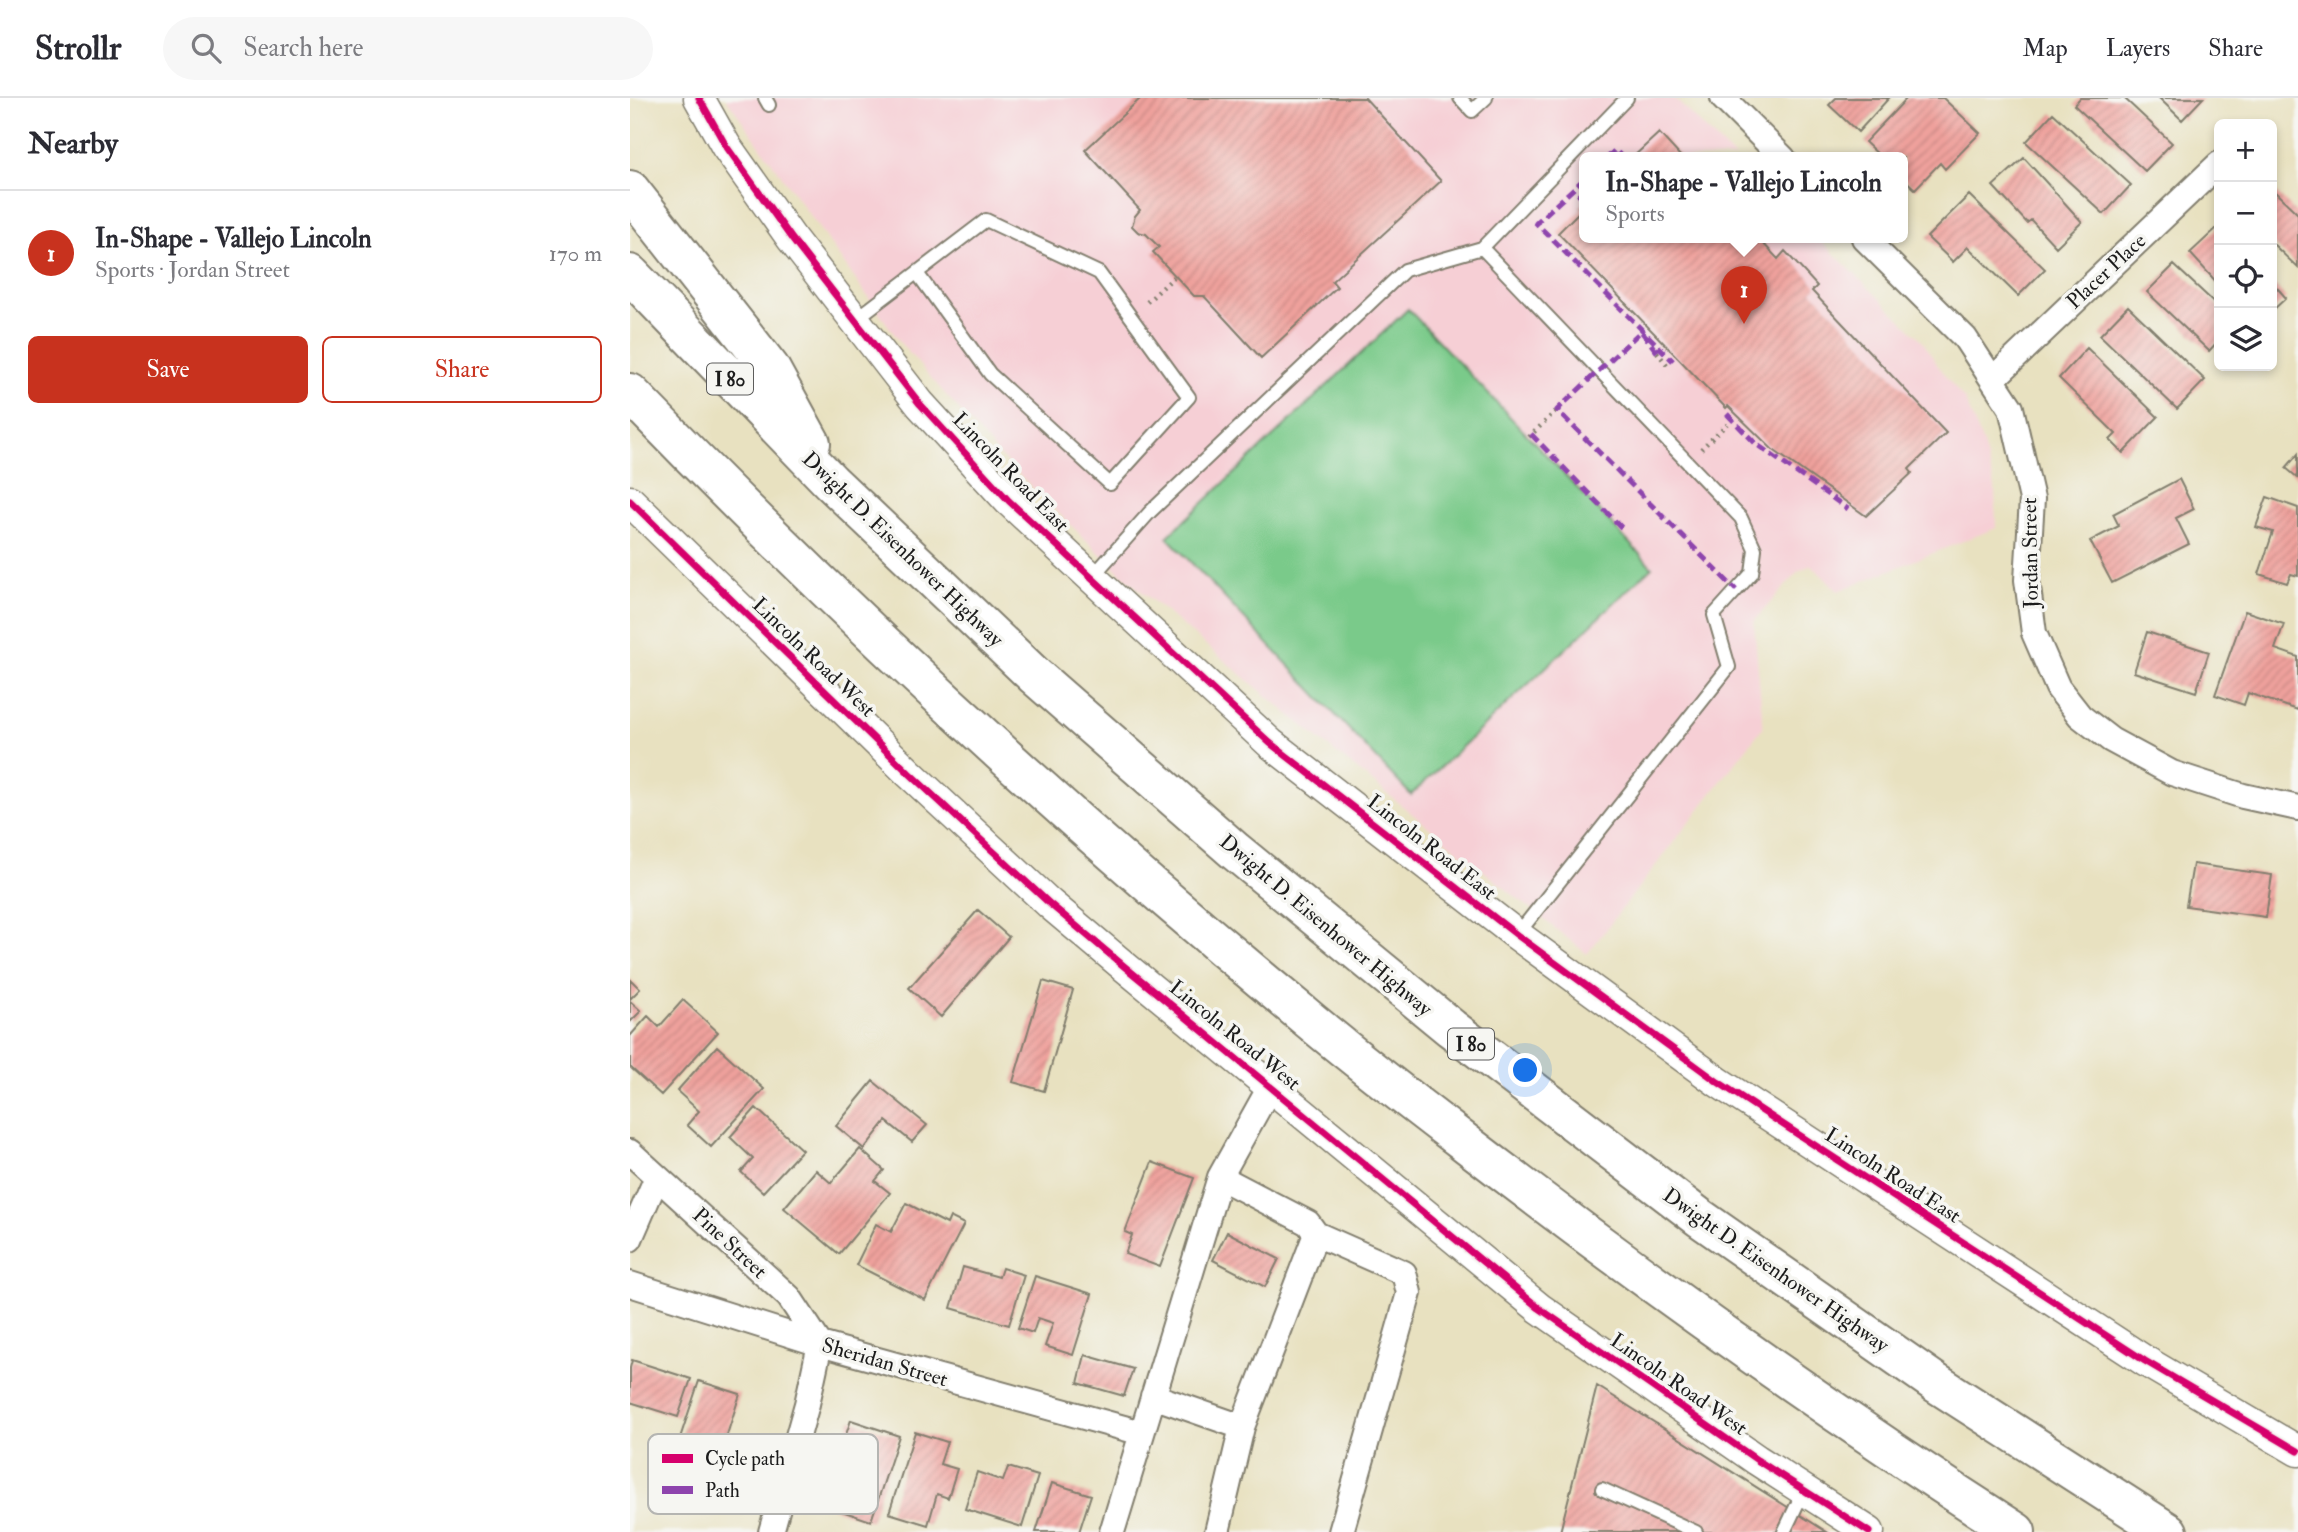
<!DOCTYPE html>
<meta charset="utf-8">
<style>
:root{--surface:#fff;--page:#f7f7f7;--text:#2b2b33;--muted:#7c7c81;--line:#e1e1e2;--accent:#c8321e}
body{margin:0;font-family:"IM FELL Double Pica",serif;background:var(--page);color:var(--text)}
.controls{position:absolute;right:21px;top:21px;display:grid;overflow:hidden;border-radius:10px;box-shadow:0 4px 10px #0003}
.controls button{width:63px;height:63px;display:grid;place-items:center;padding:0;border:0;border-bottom:2px solid var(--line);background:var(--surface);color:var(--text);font:35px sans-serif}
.you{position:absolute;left:896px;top:973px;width:24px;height:24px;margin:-18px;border:5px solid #fff;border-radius:50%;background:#1a73e8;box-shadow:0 0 0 10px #1a73e833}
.badge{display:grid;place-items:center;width:46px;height:46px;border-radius:50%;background:var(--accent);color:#fff;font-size:23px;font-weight:700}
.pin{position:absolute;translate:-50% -58px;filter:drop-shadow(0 2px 4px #0008)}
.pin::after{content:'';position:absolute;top:37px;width:24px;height:21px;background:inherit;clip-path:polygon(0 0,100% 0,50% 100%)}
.popup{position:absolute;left:949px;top:54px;width:329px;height:91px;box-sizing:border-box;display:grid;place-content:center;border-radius:10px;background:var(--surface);filter:drop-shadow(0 2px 5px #0005);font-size:23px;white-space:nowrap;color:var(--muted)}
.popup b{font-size:26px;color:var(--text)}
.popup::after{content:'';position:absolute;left:50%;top:100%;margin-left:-14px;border:14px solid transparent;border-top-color:var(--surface)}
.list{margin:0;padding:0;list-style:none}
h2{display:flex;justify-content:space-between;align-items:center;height:91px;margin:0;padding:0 28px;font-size:30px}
h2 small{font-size:23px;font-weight:400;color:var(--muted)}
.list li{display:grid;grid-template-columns:46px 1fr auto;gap:21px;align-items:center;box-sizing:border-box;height:126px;padding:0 28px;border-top:2px solid var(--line)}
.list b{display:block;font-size:26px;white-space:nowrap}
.list p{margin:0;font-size:23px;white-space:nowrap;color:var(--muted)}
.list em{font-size:23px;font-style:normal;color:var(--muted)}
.actions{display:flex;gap:14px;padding:21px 28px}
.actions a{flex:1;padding:16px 0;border:2px solid var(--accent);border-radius:10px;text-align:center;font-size:24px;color:var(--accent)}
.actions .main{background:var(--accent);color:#fff}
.icon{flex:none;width:38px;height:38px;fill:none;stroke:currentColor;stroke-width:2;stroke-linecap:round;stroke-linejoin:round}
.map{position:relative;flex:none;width:1668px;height:1434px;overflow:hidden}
header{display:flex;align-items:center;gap:42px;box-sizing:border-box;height:98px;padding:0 35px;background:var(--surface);border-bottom:2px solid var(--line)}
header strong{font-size:33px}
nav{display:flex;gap:38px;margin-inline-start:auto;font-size:24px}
.search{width:490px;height:63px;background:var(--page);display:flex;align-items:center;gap:18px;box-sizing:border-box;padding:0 24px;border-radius:38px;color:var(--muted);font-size:26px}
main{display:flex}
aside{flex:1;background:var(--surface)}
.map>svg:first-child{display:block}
.built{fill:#f6cfd5}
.park{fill:#7aca8a;stroke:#4b7353;stroke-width:2}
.building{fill:url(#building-hatch)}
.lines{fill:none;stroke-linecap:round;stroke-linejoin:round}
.service-casing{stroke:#827e6e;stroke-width:16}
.minor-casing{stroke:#827e6e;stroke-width:28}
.tertiary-casing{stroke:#827e6e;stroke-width:33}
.motorway-casing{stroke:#827e6e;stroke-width:42}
.path{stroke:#827e6e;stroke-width:4.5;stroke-dasharray:2 5;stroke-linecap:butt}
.service{stroke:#fff;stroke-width:12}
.minor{stroke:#fff;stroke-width:24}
.tertiary{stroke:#fff;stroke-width:30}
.motorway{stroke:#fff;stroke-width:38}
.quiet{stroke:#8e44ad;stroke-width:5;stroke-dasharray:10 5;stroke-linecap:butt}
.cycleway-casing{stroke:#f6f6f2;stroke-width:11}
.cycleway{stroke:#d6006c;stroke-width:7}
.labels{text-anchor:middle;stroke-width:7;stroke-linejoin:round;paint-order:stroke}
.shield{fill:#f6f6f2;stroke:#5d5d5c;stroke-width:2}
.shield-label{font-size:19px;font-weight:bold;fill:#1c1c1c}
.street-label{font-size:21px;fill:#1c1c1c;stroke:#f6f6f2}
.key{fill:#f6f6f2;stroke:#b5b5b2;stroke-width:2}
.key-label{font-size:19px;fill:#1c1c1c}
</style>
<header>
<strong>Strollr</strong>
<div class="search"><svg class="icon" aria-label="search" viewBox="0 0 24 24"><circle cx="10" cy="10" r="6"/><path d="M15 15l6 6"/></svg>Search here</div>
<nav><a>Map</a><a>Layers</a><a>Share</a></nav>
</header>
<main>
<aside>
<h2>Nearby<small></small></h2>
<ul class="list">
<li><span class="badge">1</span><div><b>In-Shape - Vallejo Lincoln</b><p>Sports · Jordan Street</p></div><em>170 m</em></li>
</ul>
<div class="actions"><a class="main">Save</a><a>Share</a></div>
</aside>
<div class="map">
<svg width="1668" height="1434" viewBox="0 0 1668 1434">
<defs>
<pattern id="building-hatch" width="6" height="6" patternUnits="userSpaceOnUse" patternTransform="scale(1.75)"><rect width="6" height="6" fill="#efa19c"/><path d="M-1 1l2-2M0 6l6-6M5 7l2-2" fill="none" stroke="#cc8a86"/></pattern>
</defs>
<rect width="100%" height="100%" fill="#f6f6f2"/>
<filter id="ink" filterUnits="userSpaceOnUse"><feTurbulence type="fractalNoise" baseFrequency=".0143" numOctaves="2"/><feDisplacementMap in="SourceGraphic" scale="14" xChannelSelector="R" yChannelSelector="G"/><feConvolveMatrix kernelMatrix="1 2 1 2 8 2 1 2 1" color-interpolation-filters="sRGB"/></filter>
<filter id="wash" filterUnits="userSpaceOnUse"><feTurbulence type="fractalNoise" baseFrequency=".00686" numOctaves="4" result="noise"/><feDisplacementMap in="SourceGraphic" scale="28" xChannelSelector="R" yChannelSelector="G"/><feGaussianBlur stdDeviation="1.57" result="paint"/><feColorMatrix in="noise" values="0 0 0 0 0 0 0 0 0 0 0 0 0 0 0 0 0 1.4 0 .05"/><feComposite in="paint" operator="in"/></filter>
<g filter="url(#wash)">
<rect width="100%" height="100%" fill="#e8e1c0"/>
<path class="built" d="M 96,0 L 1044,0 L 1105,60 L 955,60 L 955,140 L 1188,140 L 1292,242 L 1310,271 L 1335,302 L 1352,343 L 1365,389 L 1366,430 L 1208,493 L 1181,467 L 1168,474 L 1124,523 L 1133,629 L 957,856 L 685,638 L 493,478 L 368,356 L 272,247 Z"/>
<path class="park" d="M 778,211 L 1022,469 L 781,697 L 537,439 Z"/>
<g id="blocks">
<path class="building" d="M 511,0 L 735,0 L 811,83 L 702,183 L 707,189 L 631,260 L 574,198 L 564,198 L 523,154 L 529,149 L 516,136 L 508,134 L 502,128 L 505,118 L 510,112 L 455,52 Z
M 1206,0 L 1259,0 L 1228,34 L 1199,7 Z
M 1277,0 L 1313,0 L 1350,35 L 1315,71 L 1310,65 L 1285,91 L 1273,80 L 1273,60 L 1252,60 L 1235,44 Z
M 1450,0 L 1494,0 L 1542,45 L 1515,73 L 1444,7 Z
M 1529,0 L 1573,0 L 1552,22 Z
M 1423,15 L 1501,87 L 1474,116 L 1396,44 Z
M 1029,35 L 1052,60 L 1002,60 Z
M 1394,60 L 1452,124 L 1426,149 L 1401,122 L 1397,125 L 1363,88 Z
M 1642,91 L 1668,116 L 1668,170 L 1642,145 Z
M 1339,97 L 1415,171 L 1388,198 L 1338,149 L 1323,164 L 1297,139 Z
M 955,104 L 955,140 L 1128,140 L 1148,161 L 1155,153 L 1187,188 L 1182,193 L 1316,335 L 1279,371 L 1282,375 L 1236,418 L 1142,351 L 1098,308 L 1096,310 L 928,135 L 952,111 L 949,109 Z
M 1589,128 L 1589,187 L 1560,155 Z
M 1544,167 L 1589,209 L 1589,242 L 1579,253 L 1517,194 Z
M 1642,184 L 1656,200 L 1642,213 Z
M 1498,208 L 1575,282 L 1547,311 L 1470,237 Z
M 1457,250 L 1528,319 L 1493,355 L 1480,342 L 1486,336 L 1429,280 Z
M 1668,356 L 1668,380 L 1656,370 Z
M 1549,381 L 1564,411 L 1546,420 L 1559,446 L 1482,485 L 1460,443 L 1489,428 L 1483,416 Z
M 1637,399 L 1668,410 L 1668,478 L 1661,476 L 1657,485 L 1629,476 L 1643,434 L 1626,429 Z
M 1615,513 L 1654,526 L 1645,551 L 1668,559 L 1668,612 L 1618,595 L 1614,607 L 1585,597 Z
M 1517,534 L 1579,554 L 1566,594 L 1504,574 Z
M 1563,766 L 1642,777 L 1636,819 L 1556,808 Z
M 348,812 L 379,839 L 311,919 L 279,890 Z
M 0,881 L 10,891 L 0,901 Z
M 413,883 L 443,892 L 414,993 L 383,984 Z
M 53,902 L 88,934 L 31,997 L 0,969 L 0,938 L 18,918 L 29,929 Z
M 0,903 L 11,913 L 0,924 Z
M 87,948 L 134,991 L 81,1049 L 57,1027 L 69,1013 L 47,993 Z
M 243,983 L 297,1027 L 282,1044 L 256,1023 L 234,1051 L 206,1028 Z
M 126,1010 L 172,1052 L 133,1094 L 111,1074 L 123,1061 L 100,1039 Z
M 230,1051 L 254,1072 L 245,1083 L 260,1095 L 209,1156 L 154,1110 L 186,1072 L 201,1085 Z
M 522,1064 L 564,1080 L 530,1169 L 495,1156 L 502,1137 L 495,1134 Z
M 276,1105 L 317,1126 L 320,1119 L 334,1126 L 295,1202 L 226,1167 L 246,1126 L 261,1134 Z
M 597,1134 L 649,1161 L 635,1189 L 583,1162 Z
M 333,1169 L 369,1179 L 372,1170 L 394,1177 L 379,1227 L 321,1210 Z
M 405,1178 L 462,1196 L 443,1257 L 415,1248 L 423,1225 L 408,1220 L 403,1235 L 388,1230 Z
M 455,1257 L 503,1271 L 494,1298 L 448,1285 Z
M 2,1262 L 61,1281 L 48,1319 L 0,1304 L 0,1270 Z
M 69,1283 L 110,1296 L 89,1362 L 79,1358 L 71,1380 L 40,1370 Z
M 967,1288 L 1197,1434 L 930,1434 Z
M 221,1322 L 269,1338 L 241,1423 L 200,1409 L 209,1382 L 201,1380 Z
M 285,1334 L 317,1344 L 310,1366 L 327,1371 L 318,1400 L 307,1396 L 298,1427 L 259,1415 Z
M 378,1369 L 408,1378 L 392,1429 L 335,1411 L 347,1374 L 373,1383 Z
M 422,1385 L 461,1397 L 449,1434 L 406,1434 Z"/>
</g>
</g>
<g filter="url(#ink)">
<use href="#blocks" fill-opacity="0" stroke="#827e6e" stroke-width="2"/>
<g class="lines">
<defs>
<path id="service" d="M 135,0 L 139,7
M 830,0 L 842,13 L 856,0
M 226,221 L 356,122 L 469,175 L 559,299 L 480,386 L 360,276 L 287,175
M 462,479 L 520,414 L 775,172 L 852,150
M 887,837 L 1099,569 L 1084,517 L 1122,475 L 1125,451 L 1111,420 L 852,150 L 997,0
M 972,1391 L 1066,1434
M 1154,1434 L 1174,1392"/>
<path id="minor" d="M 1093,0 L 1153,60
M 1234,140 L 1335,240 L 1381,310 L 1402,401 L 1397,482 L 1404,535 L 1428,590 L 1450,618 L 1481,642 L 1542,675 L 1613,698 L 1668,710
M 1363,281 L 1589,66
M 0,1054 L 159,1199 L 190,1246 L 177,1306 L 141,1434
M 590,1079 L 678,1125 L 686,1136 L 774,1175 L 779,1195 L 711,1434
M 0,1141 L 27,1079
M 0,1186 L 190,1246 L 512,1335
M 523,1298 L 612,1329
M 482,1434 L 590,1079 L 640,989
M 587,1434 L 612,1329 L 686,1136"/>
<path id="tertiary" d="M 69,0 L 96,48 L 162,141 L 290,306 L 379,403 L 640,645 L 887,837 L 1088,984 L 1515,1263 L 1668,1353
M 0,403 L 279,675 L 420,806 L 495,869 L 909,1210 L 1127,1362 L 1239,1434"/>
<path id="motorway" d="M 0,92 L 140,270 L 181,345
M 0,176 L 201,384 L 405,578 L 605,753 L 821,930 L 1070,1120 L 1306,1285 L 1538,1434
M 0,295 C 212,514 435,720 670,914 C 723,959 778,1001 833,1043 C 1012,1181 1196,1312 1386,1434"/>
</defs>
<use href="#service" class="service-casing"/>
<use href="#minor" class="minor-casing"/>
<use href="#tertiary" class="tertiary-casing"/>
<use href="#motorway" class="motorway-casing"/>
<path class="path" d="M 517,204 L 545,178
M 1027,254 L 1038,268
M 899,339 L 927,312
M 1071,351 L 1097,326"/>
<use href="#service" class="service"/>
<use href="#minor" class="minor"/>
<use href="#tertiary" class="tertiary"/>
<use href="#motorway" class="motorway"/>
<path class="quiet" d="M 977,60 L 985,52 L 990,57 L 987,60
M 955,80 L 906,125 L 1043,263
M 955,91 L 949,97 L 955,103
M 1027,254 L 1011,233 L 927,312 L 1106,492
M 1097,316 L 1126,346 L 1218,411
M 901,336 L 992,430"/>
<defs>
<path id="cycleway" d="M 69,0 L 96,48 L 162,141 L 290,306 L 379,403 L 640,645 L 887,837 L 1088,984 L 1515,1263 L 1668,1353
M 0,403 L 279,675 L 420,806 L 495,869 L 909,1210 L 1127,1362 L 1239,1434"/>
</defs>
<use href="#cycleway" class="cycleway-casing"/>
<use href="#cycleway" class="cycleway"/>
</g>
</g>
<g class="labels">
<g class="shield">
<rect x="77" y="265.5" width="46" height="31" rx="5"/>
<rect x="818" y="930.5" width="46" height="31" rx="5"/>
</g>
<g class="shield-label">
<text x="100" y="288">I 80</text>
<text x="841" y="953">I 80</text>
</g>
<g class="street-label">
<text transform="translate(1476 173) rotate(-43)" y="7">Placer Place</text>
<text transform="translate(381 374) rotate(46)" y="7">Lincoln Road East</text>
<text transform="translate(273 451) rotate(44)" y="7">Dwight D. Eisenhower Highway</text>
<text transform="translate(1400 455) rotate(-91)" y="7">Jordan Street</text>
<text transform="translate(184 559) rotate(44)" y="7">Lincoln Road West</text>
<text transform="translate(802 749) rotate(38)" y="7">Lincoln Road East</text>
<text transform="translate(696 827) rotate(40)" y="7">Dwight D. Eisenhower Highway</text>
<text transform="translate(605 937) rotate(39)" y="7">Lincoln Road West</text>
<text transform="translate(1263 1077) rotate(33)" y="7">Lincoln Road East</text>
<text transform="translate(100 1145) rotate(43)" y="7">Pine Street</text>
<text transform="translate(1146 1172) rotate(35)" y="7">Dwight D. Eisenhower Highway</text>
<text transform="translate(255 1264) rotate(16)" y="7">Sheridan Street</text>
<text transform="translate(1049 1286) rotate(35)" y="7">Lincoln Road West</text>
</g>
</g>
<rect x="18" y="1336" width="230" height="80" rx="10" class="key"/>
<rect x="32" y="1356" width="31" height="9" fill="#d6006c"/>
<rect x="32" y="1388" width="31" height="8" fill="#8e44ad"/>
<g class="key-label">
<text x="75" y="1367">Cycle path</text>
<text x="75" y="1399">Path</text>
</g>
</svg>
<div class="controls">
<button>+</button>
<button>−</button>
<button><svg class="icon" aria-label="locate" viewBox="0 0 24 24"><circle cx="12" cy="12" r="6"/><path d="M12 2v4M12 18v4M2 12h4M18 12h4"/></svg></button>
<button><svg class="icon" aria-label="layers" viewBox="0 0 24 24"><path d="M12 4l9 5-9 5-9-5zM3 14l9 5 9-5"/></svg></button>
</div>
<div class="you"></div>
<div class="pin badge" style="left:1114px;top:226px">1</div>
<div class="popup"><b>In-Shape - Vallejo Lincoln</b>Sports</div>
</div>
</main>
